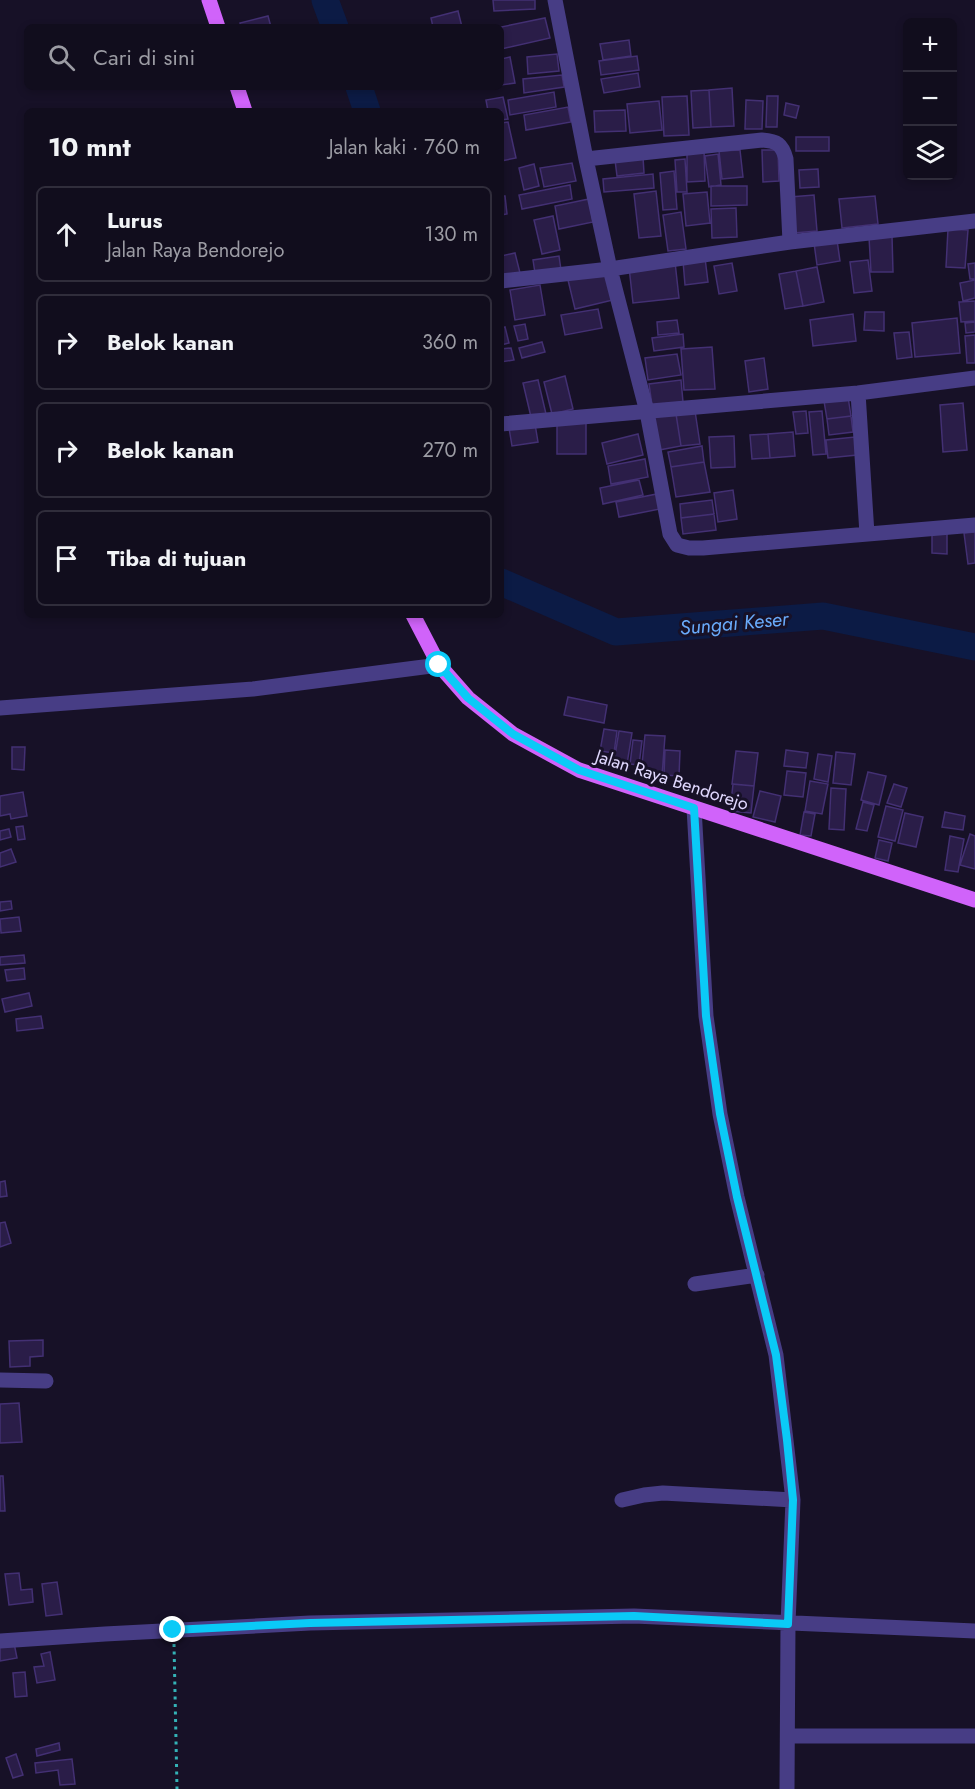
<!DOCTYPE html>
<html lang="id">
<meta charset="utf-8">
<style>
:root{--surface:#110d1d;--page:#1a1626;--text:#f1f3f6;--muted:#9c9ca4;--line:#302d3b}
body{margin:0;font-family:Jost,sans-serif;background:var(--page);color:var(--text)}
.controls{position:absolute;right:18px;top:18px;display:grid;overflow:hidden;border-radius:9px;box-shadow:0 3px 9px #0003}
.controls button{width:54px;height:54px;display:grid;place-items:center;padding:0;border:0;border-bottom:2px solid var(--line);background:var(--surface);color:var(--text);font:30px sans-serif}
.stop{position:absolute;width:18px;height:18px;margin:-14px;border:4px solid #0acaf7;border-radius:50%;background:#fff}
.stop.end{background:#0acaf7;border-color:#fff;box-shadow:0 2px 6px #0008}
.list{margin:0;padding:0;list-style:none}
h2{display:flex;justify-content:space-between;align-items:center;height:78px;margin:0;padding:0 24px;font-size:26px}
h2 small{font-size:20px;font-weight:400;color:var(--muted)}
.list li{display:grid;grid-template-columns:39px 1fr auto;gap:18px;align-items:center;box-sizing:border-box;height:96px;margin:0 12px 12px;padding:0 12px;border:2px solid var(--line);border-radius:9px}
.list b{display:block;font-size:22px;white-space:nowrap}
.list p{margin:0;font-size:20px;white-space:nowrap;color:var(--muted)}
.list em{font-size:20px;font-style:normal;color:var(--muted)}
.icon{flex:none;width:33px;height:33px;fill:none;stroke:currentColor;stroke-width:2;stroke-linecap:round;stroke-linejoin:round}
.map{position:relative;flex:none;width:975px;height:1789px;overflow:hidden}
.search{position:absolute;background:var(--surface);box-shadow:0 3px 9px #0003;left:24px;top:24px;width:480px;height:66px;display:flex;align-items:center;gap:15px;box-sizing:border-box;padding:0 21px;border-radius:9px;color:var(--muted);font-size:22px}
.panel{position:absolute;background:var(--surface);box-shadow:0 3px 9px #0003;left:24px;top:108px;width:480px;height:510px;border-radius:9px}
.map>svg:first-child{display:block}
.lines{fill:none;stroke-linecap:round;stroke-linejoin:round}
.river{stroke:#0c1b45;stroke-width:27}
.building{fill:#2a1d48;stroke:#433073;stroke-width:1.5}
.path{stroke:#34b2b6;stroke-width:3;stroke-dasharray:3 4.5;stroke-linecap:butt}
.minor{stroke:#473d85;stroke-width:15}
.major{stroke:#d063fa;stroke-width:15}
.route{stroke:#0acaf7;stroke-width:8}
.labels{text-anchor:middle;stroke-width:6;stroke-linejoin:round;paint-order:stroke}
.street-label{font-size:18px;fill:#e0d8fe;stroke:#171127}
.water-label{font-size:20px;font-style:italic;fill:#69aafa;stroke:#171127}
</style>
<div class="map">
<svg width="975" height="1789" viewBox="0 0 975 1789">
<rect width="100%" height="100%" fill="#171127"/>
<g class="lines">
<path class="river" d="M 325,0 L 335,27
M 359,87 L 367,111
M 501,582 L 616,632 L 823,616 L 975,647"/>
</g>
<path class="building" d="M 493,0 L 535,0 L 535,9 L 494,11 Z
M 458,11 L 462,27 L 433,27 L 431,18 Z
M 268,16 L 271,27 L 241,27 L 240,23 Z
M 545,18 L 550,38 L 501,49 L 501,27 Z
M 629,40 L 631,56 L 603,60 L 600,44 Z
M 557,54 L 559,71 L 528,74 L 527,57 Z
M 637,56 L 639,70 L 601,75 L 599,61 Z
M 510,57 L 515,83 L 501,85 L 501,59 Z
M 638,73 L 640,87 L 604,93 L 601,79 Z
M 562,75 L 564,87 L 524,93 L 523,79 Z
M 732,88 L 734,126 L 711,127 L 709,90 Z
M 709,90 L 711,127 L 693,128 L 691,91 Z
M 554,92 L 556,107 L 510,115 L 508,100 Z
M 687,96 L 689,135 L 664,136 L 662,97 Z
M 767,96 L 778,96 L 777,127 L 766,127 Z
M 503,97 L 508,119 L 501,120 L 501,111 L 488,111 L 486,100 Z
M 746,100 L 763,101 L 762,129 L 745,129 Z
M 659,101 L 662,130 L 630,133 L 627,104 Z
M 786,103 L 799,106 L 796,118 L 784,115 Z
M 568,107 L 571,122 L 526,130 L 524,115 Z
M 625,110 L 626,131 L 595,132 L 594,111 Z
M 508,122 L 516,158 L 501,161 L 501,123 Z
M 796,137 L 829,137 L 829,151 L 796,151 Z
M 704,150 L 705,181 L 687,182 L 687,151 Z
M 740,150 L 743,177 L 722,179 L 719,151 Z
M 762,150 L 778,150 L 779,181 L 763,182 Z
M 718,154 L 721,185 L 709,187 L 705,156 Z
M 643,157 L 644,173 L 617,176 L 615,160 Z
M 685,159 L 687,192 L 677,192 L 675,160 Z
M 572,163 L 576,181 L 544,187 L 540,168 Z
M 534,164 L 539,186 L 524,190 L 519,168 Z
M 818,169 L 819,187 L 800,188 L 799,170 Z
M 674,171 L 677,209 L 663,210 L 660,173 Z
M 653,174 L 654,188 L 604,192 L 603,179 Z
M 570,185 L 572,199 L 522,209 L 519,195 Z
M 711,186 L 747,186 L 747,205 L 711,206 Z
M 656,191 L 661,236 L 639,238 L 634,194 Z
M 707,192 L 710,223 L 686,226 L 683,194 Z
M 814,195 L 817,231 L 794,233 L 790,197 Z
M 501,196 L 505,196 L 507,214 L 501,215 Z
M 875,196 L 878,224 L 842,228 L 839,199 Z
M 589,199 L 593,222 L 559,229 L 555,206 Z
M 736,208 L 737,237 L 712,238 L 711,209 Z
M 681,212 L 686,249 L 668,251 L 663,215 Z
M 553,216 L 560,250 L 542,254 L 534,220 Z
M 948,229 L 968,230 L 965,268 L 946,267 Z
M 892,236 L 893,272 L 871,272 L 869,237 Z
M 837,240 L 840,261 L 817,265 L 814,243 Z
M 515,253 L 520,273 L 501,278 L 501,256 Z
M 559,256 L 561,270 L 535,273 L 533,260 Z
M 705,258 L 708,282 L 685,285 L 683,261 Z
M 868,260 L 872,291 L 854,293 L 850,262 Z
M 675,262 L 679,298 L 633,303 L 629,267 Z
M 732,263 L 737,291 L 719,294 L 714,266 Z
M 975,263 L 975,279 L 970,279 L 968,264 Z
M 817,267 L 824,302 L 803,306 L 796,271 Z
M 609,270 L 617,299 L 575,309 L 568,280 Z
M 796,271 L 803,306 L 785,309 L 779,274 Z
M 975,280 L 975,298 L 963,301 L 960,283 Z
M 540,285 L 545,315 L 515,320 L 510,290 Z
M 975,301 L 975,321 L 961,322 L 959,302 Z
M 598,309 L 602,328 L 565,335 L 561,315 Z
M 865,312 L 884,312 L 884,331 L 864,330 Z
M 853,314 L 856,341 L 813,346 L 810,320 Z
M 957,318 L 960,353 L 915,357 L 912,323 Z
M 677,320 L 679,333 L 658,335 L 657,322 Z
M 975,322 L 975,332 L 966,333 L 965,323 Z
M 525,324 L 528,339 L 518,341 L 514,326 Z
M 505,327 L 509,343 L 501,345 L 501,328 Z
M 909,332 L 912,357 L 897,359 L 894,333 Z
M 683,334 L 684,347 L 654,351 L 652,338 Z
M 975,335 L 975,363 L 967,363 L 965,336 Z
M 542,342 L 545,352 L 522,358 L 519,348 Z
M 712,347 L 715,389 L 684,390 L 681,349 Z
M 511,348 L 514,360 L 501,362 L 501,349 Z
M 677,354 L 681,375 L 648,380 L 645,358 Z
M 764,358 L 768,389 L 749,392 L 745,361 Z
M 565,376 L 573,409 L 552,414 L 544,382 Z
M 538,380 L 546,414 L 531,417 L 523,383 Z
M 681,380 L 683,402 L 652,405 L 649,384 Z
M 848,397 L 851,416 L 827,419 L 824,401 Z
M 963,403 L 967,450 L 943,452 L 940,405 Z
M 695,411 L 700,444 L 681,446 L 676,414 Z
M 806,411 L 808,433 L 796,434 L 793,412 Z
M 822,411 L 826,454 L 813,455 L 809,412 Z
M 676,414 L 681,446 L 659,450 L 654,417 Z
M 851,416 L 853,432 L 829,435 L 827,419 Z
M 557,422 L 586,422 L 586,454 L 557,454 Z
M 535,424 L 538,442 L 512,446 L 509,428 Z
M 793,432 L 795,456 L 770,458 L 768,434 Z
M 638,434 L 643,455 L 607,464 L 602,443 Z
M 768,434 L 770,458 L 752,459 L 750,435 Z
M 734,436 L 735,467 L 711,468 L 709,437 Z
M 855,437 L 857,455 L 828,458 L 826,440 Z
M 702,446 L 704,462 L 671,467 L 668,452 Z
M 645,459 L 648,477 L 611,484 L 608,466 Z
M 704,462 L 710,492 L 676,497 L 671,467 Z
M 639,480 L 643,495 L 603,504 L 600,488 Z
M 733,490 L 737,519 L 718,522 L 714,493 Z
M 657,494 L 660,509 L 619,517 L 616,502 Z
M 712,500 L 714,514 L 681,518 L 680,504 Z
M 714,514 L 716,530 L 683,534 L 681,518 Z
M 932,530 L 947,530 L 947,554 L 932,553 Z
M 975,532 L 975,563 L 968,564 L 964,533 Z
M 568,697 L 607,705 L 604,723 L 564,715 Z
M 604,729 L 617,731 L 614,753 L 600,751 Z
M 619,731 L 632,733 L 627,764 L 614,762 Z
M 645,735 L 665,736 L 662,776 L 641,774 Z
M 633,740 L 642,741 L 639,765 L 630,764 Z
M 12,747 L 25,747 L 24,770 L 12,769 Z
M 665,750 L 680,751 L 679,776 L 664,775 Z
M 786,750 L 808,753 L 806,768 L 784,766 Z
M 736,751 L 758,753 L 754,786 L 732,784 Z
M 836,752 L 855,754 L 851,785 L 833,783 Z
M 818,754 L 832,756 L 828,782 L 814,779 Z
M 787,771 L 806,773 L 803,797 L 784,795 Z
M 868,772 L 886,776 L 879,805 L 861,800 Z
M 810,781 L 828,784 L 822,814 L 805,811 Z
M 733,784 L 754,786 L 751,813 L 730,811 Z
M 894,784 L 907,788 L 901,807 L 887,803 Z
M 831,788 L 846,789 L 844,830 L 829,829 Z
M 760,791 L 781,796 L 775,822 L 753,817 Z
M 23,792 L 27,816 L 11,819 L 10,814 L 0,816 L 0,796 Z
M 863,802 L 874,805 L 867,831 L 856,829 Z
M 886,806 L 903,810 L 895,841 L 878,837 Z
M 804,812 L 815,814 L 811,836 L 800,835 Z
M 945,812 L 965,816 L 963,830 L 942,827 Z
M 905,813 L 923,817 L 916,847 L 898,843 Z
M 23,826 L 25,839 L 18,840 L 16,827 Z
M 9,829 L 11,837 L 0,840 L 0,831 Z
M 970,834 L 975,836 L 975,869 L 960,865 Z
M 950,836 L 964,839 L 958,872 L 945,870 Z
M 879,840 L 892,843 L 888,861 L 875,858 Z
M 11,849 L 16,862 L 0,867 L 0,853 Z
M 11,901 L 12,909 L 0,911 L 0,902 Z
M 19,917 L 21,931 L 1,933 L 0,919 Z
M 24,955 L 25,963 L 0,965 L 0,957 Z
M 24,968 L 25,979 L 7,981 L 5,970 Z
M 29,993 L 32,1006 L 5,1012 L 2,999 Z
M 41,1016 L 43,1028 L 17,1031 L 16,1019 Z
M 5,1181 L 7,1196 L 0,1197 L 0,1182 Z
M 5,1222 L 11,1243 L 0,1247 L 0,1223 Z
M 43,1340 L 43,1356 L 30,1357 L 30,1366 L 10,1367 L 9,1341 Z
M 19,1403 L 22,1442 L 0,1443 L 0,1404 Z
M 0,1476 L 3,1476 L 5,1511 L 0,1511 Z
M 19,1573 L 21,1590 L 32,1589 L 33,1602 L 9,1605 L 5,1574 Z
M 57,1582 L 62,1614 L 46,1616 L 42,1584 Z
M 14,1643 L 17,1658 L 0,1661 L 0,1645 Z
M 50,1652 L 55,1680 L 37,1683 L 34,1667 L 44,1666 L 41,1654 Z
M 25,1672 L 27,1696 L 15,1697 L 13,1673 Z
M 59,1743 L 60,1750 L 37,1756 L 36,1749 Z
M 16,1754 L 23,1775 L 13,1778 L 6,1758 Z
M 72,1759 L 75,1784 L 60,1785 L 58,1770 L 36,1773 L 35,1763 Z"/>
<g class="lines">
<path class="path" d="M 174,1644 L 177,1789"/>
<path class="minor" d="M 555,0 L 586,159 L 610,269 L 647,412 L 670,534 L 677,545 L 689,548 L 703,548 L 975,525
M 586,159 L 762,140 C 777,141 782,144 786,159 L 790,242
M 501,281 L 610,269 L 790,242 L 975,221
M 858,393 L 867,534
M 501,424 L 858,393 L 975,378
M 0,708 L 253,689 L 439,665
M 694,808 L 706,1016 L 720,1114 L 737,1197 L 776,1355 L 793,1500 L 788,1624 L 787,1789
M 695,1284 L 757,1275
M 0,1380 L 46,1381
M 622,1500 L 644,1495 L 663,1493 L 793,1500
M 0,1641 L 105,1634 L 310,1623 L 634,1616 L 975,1631
M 788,1736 L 975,1736"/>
<path class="major" d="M 209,0 L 218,27
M 237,87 L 245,111
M 413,615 L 439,665 L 468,698 L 513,734 L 579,770 L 975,900"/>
</g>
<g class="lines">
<path class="route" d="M 173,1630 L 310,1623 L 634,1616 L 788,1624 L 793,1500 L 787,1440 L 776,1355 L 737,1197 L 720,1114 L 706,1016 L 694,808 L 579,770 L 513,734 L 468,698 L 439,665"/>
</g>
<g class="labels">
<g class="street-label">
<text transform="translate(672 780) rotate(18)" y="6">Jalan Raya Bendorejo</text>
</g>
<g class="water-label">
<text transform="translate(734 623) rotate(-5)" y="7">Sungai Keser</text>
</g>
</g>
</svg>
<div class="controls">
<button>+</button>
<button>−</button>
<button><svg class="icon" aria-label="layers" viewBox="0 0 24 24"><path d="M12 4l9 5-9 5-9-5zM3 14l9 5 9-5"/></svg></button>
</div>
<div class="stop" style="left:439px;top:665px"></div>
<div class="stop end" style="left:173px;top:1630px"></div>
<div class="search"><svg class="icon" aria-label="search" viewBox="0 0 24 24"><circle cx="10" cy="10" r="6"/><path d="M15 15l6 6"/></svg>Cari di sini</div>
<section class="panel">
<h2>10 mnt<small>Jalan kaki · 760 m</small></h2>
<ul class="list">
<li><svg class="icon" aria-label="ahead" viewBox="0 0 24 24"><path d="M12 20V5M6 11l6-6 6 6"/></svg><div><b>Lurus</b><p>Jalan Raya Bendorejo</p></div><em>130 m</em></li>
<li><svg class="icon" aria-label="right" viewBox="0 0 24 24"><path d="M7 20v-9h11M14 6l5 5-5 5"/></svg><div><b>Belok kanan</b></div><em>360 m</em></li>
<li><svg class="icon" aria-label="right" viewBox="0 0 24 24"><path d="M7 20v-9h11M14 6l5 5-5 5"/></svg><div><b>Belok kanan</b></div><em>270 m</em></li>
<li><svg class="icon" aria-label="arrive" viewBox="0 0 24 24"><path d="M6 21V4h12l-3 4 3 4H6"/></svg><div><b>Tiba di tujuan</b></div></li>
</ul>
</section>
</div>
